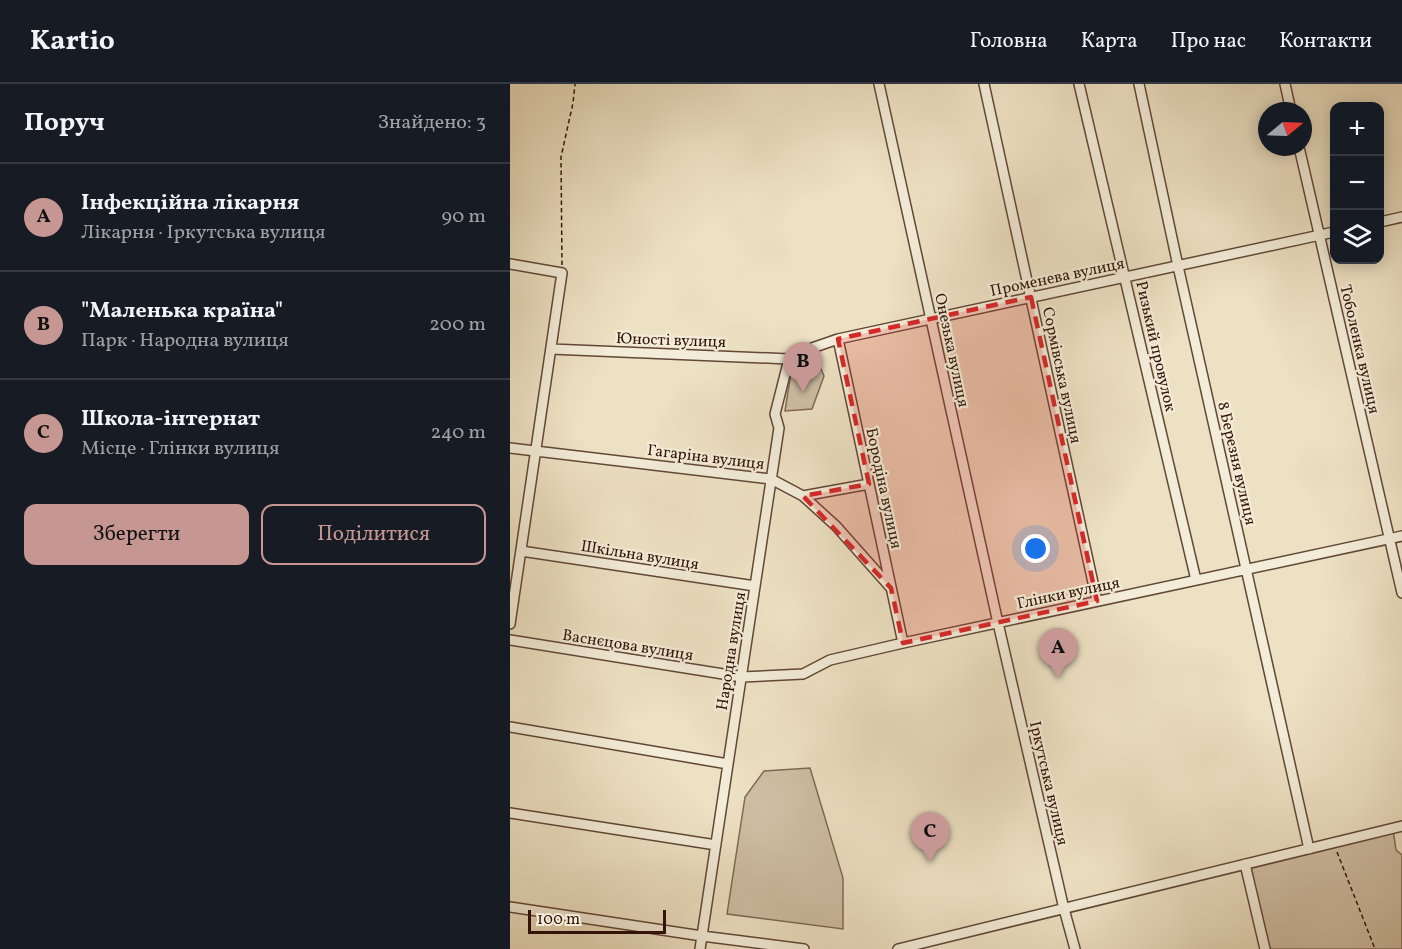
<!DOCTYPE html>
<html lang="uk">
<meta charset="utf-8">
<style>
:root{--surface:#171b24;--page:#242831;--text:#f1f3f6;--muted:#9ea1a6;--line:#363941;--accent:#c59692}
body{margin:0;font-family:Vollkorn,serif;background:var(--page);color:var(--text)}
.controls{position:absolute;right:18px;top:18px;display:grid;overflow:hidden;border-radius:12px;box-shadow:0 3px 15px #0003}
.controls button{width:54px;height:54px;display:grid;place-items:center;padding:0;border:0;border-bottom:2px solid var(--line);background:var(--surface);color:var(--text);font:30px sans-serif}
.compass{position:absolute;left:748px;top:18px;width:54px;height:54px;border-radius:50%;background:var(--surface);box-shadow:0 3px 15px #0003;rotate:71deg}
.scale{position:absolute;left:18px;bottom:15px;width:138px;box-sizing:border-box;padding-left:6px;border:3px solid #341408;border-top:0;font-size:16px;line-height:21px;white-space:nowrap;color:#341408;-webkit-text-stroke:4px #f3ecd8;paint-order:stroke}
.you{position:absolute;left:526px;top:465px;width:21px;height:21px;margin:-15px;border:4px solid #fff;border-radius:50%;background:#1a73e8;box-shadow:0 0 0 9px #1a73e833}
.badge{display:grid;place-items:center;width:39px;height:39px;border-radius:50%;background:var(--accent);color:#111;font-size:20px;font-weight:700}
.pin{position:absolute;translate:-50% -50px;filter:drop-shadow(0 2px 3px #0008)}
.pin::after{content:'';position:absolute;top:32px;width:21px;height:18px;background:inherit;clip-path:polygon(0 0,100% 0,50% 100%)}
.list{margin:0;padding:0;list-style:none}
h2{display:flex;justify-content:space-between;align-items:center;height:78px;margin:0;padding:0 24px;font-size:26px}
h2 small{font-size:20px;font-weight:400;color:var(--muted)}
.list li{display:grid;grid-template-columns:39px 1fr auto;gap:18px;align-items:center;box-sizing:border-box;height:108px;padding:0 24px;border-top:2px solid var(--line)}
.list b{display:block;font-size:22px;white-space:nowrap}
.list p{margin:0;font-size:20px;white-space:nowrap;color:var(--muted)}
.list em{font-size:20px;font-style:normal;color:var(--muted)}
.actions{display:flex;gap:12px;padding:18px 24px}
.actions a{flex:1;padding:14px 0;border:2px solid var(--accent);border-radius:12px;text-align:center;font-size:21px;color:var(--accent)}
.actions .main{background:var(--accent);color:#111}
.icon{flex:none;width:33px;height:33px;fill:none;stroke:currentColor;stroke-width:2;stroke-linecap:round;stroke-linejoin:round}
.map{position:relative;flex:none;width:892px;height:865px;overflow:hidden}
header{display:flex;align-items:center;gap:36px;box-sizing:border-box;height:84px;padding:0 30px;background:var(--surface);border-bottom:2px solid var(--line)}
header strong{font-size:28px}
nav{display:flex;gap:33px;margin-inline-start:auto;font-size:21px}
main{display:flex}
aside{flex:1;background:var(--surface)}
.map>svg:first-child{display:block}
.green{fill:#cebea3;stroke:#816956;stroke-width:1.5}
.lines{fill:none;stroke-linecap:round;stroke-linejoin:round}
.minor-casing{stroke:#624737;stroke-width:12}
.path{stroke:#341408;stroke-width:1.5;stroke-dasharray:4.5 3;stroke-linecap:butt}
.minor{stroke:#f3ecd8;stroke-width:9}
.marked{fill:#d62828;fill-opacity:0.2;stroke:#d62828;stroke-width:4.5;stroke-dasharray:12 8;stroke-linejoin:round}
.labels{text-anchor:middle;stroke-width:4.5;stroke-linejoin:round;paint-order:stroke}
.street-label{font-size:16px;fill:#341408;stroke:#f3ecd8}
</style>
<header>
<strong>Kartio</strong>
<nav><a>Головна</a><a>Карта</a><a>Про нас</a><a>Контакти</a></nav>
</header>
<main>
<aside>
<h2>Поруч<small>Знайдено: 3</small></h2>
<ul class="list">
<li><span class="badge">A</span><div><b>Інфекційна лікарня</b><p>Лікарня · Іркутська вулиця</p></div><em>90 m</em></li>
<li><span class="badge">B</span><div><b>&quot;Маленька країна&quot;</b><p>Парк · Народна вулиця</p></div><em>200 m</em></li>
<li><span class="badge">C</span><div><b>Школа-інтернат</b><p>Місце · Глінки вулиця</p></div><em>240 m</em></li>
</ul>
<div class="actions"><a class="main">Зберегти</a><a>Поділитися</a></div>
</aside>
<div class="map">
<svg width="892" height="865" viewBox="0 0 892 865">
<rect width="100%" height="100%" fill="#ede1c3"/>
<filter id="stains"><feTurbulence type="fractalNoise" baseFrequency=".00333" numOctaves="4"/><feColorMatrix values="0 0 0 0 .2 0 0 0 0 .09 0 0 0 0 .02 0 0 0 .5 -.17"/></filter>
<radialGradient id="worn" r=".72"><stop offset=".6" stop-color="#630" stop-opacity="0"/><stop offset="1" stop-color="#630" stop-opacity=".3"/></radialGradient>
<path class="green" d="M 303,266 L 314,292 L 302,325 L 275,327 L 283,276 Z
M 300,684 L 333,794 L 333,845 L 217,830 L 235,713 L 254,687 Z
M 883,745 L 886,766 L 892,771 L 892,865 L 755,865 L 736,781 Z"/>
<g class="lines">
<defs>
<path id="minor" d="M 369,0 L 488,539 L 554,825 L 565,865
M 474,0 L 587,517
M 569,0 L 686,496
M 629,0 L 668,182 L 799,765
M 775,0 L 781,27
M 789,63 L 892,509
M 870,138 L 892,133
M 0,180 L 52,189 L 0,540
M 328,255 L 393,559
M 41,265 L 279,275
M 279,275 L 302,264 L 328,255 L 824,148
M 0,364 L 261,395 L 293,412 L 326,442 L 381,504
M 293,412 L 359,400
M 11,467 L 245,502
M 0,556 L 232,593 L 293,590 L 320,576 L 393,559 L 892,452
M 0,643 L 218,680
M 0,729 L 206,761
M 735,780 L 755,865
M 0,823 L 192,852 L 294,865
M 190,865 L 269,344 L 265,330 L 279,275
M 388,865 L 892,742"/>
</defs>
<use href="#minor" class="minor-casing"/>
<path class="path" d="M 52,181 L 51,73 L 63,19 L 65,0
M 827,768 L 865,865"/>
<use href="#minor" class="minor"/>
</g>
<path class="marked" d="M 521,213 L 587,517 L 393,559 L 381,504 L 293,412 L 359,400 L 328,255 Z"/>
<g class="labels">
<g class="street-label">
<text transform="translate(547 192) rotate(-12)" y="6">Променева вулиця</text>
<text transform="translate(161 255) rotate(2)" y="6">Юності вулиця</text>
<text transform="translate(647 262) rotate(77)" y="6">Ризький провулок</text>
<text transform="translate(851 265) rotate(77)" y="6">Тоболенка вулиця</text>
<text transform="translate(443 266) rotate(78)" y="6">Онезька вулиця</text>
<text transform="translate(553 291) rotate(78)" y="6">Сормівська вулиця</text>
<text transform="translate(196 372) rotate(7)" y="6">Гагаріна вулиця</text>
<text transform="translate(728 379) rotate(77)" y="6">8 Березня вулиця</text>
<text transform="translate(375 404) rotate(78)" y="6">Бородіна вулиця</text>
<text transform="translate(130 470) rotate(9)" y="6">Шкільна вулиця</text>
<text transform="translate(558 508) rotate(-12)" y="6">Глінки вулиця</text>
<text transform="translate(118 560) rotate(9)" y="6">Васнєцова вулиця</text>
<text transform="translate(220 567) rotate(-81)" y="6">Народна вулиця</text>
<text transform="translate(540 699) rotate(77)" y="6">Іркутська вулиця</text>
</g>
</g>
<rect width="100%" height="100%" filter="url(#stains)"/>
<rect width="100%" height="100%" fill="url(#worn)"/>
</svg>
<div class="controls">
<button>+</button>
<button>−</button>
<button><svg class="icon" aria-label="layers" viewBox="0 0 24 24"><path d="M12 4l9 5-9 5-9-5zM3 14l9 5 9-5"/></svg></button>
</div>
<svg class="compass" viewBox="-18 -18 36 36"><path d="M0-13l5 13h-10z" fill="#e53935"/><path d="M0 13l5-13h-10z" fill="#9ea1a6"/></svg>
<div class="scale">100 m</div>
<div class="you"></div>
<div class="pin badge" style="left:548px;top:594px">A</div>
<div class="pin badge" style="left:293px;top:308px">B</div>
<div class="pin badge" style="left:420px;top:778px">C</div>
</div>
</main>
